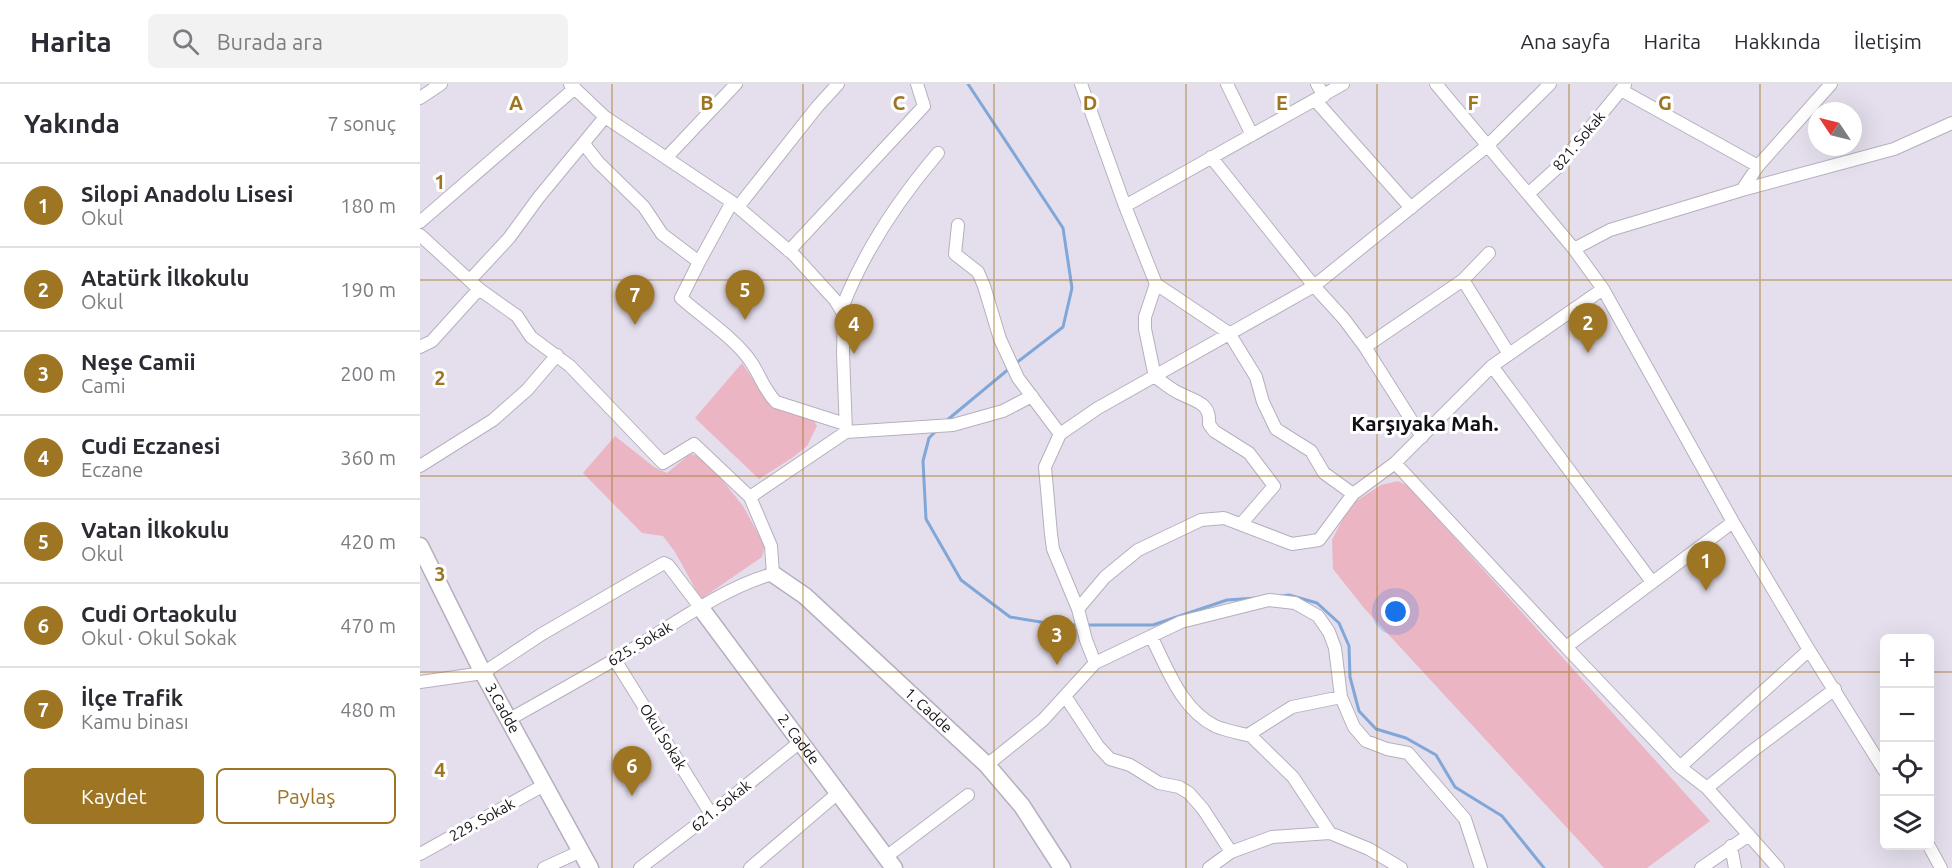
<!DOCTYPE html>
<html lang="tr">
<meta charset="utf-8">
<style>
:root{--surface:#fff;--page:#f2f2f3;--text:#2b2b33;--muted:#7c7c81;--line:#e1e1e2;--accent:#9e7523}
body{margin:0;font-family:Ubuntu,sans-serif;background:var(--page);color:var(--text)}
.controls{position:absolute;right:18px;bottom:18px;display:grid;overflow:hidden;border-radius:9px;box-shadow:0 6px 24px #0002}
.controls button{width:54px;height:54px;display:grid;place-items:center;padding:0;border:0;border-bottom:2px solid var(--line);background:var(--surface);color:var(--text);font:30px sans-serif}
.compass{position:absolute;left:1388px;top:18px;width:54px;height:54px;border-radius:50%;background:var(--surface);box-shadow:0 6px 24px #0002;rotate:305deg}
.you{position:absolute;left:976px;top:528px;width:21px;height:21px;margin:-15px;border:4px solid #fff;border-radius:50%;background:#1a73e8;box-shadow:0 0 0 9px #1a73e833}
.badge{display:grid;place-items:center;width:39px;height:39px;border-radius:50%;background:var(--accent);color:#fff;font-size:20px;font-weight:700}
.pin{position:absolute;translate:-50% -50px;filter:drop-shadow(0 2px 3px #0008)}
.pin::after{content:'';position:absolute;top:32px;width:21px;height:18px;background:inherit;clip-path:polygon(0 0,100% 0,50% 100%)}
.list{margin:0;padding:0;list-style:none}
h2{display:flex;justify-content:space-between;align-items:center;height:78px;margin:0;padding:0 24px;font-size:26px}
h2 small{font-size:20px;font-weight:400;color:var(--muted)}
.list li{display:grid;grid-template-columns:39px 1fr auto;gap:18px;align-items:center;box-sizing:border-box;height:84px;padding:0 24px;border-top:2px solid var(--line)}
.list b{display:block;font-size:22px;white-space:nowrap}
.list p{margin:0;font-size:20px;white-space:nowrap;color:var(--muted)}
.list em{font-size:20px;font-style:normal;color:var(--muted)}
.actions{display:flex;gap:12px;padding:18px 24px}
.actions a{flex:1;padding:14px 0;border:2px solid var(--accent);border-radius:9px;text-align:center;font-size:21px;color:var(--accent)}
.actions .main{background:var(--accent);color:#fff}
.icon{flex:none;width:33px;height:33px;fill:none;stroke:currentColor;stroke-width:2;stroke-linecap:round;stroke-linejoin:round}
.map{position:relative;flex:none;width:1532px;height:784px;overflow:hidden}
header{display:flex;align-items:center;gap:36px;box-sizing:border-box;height:84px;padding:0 30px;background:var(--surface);border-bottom:2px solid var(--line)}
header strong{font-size:28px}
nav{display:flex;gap:33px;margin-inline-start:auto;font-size:21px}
.search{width:420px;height:54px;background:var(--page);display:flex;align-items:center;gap:15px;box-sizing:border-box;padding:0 21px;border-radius:9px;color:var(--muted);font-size:22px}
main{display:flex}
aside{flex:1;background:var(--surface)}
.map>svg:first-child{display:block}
.green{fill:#ebb5c3}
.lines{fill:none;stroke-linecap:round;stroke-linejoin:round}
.stream{stroke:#80a7d8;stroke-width:3}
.street-casing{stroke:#b6afbd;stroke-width:14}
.secondary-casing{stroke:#b6afbd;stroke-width:19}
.street{stroke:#fff;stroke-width:12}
.secondary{stroke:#fff;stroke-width:16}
.grid{fill:none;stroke:#9e7523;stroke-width:1.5;stroke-opacity:0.55}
.labels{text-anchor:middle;stroke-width:6;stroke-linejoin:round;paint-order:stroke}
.street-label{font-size:15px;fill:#131015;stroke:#fff}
.district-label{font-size:21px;font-weight:bold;fill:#131015;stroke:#fff}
.grid-label{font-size:20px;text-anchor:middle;font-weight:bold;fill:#9e7523;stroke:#fff;stroke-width:6;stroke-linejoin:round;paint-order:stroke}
</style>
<header>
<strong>Harita</strong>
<div class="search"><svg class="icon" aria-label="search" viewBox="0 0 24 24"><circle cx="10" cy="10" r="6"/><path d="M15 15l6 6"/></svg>Burada ara</div>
<nav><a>Ana sayfa</a><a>Harita</a><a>Hakkında</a><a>İletişim</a></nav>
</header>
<main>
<aside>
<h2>Yakında<small>7 sonuç</small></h2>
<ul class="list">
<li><span class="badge">1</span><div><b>Silopi Anadolu Lisesi</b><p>Okul</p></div><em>180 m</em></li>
<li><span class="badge">2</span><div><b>Atatürk İlkokulu</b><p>Okul</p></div><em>190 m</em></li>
<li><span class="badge">3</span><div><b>Neşe Camii</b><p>Cami</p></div><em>200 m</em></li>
<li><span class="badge">4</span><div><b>Cudi Eczanesi</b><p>Eczane</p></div><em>360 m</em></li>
<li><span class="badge">5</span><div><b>Vatan İlkokulu</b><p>Okul</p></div><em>420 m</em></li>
<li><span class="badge">6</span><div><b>Cudi Ortaokulu</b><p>Okul · Okul Sokak</p></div><em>470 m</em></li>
<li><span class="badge">7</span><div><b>İlçe Trafik</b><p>Kamu binası</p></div><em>480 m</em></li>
</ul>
<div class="actions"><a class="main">Kaydet</a><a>Paylaş</a></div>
</aside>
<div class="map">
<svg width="1532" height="784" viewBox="0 0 1532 784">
<rect width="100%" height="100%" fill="#e5dfed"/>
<path class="green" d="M 322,279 L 352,323 L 394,337 L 397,342 L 387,362 L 372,374 L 339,395 L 275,334 Z
M 195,352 L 234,383 L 247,389 L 270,370 L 284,373 L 323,422 L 345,462 L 342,473 L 281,515 L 255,468 L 243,452 L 222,449 L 163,389 Z
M 978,397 L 988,402 L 1290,737 L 1227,784 L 1184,784 L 944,524 L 913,485 L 912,456 L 930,421 L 961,401 Z"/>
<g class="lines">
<path class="stream" d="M 548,0 L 643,144 L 652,204 L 643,243 L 595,280
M 526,337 L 590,284
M 517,346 L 509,354 L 503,377 L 506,435 L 541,496 L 590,533 L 639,541 L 658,541
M 861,512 L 869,511 L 897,519 L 919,539 L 929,562 L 930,593 L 939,627 L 956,645 L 986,654 L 1016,671 L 1035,703 L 1082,732 L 1124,784
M 664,541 L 733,541 L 807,516 L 836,514"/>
<defs>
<path id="street" d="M 150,0 L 185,33 L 312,118 L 374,171 L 415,216 L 424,231 L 423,269 L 426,348
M 661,0 L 705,122 L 736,200 L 725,233 L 725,245 L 735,293 C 743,298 750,305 759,309 C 774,317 791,318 789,340 L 794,347 L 829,369 L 854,402 L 822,439
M 807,0 L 832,51
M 897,0 L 904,12
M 1016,0 L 1154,165 L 1183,205 L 1313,438 L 1389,566 L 1464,686
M 1201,6 L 1338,82
M 0,14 L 21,0
M 896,17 L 991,124
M 164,60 L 178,78 L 224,123 L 242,150 L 279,178
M 247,73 L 316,0
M 791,73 L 894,202 L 924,235 L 945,263 L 1002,353
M 1322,106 L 1338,82 L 1411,0
M 1108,110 L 1138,83 L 1205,1
M 312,118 L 279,178 L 261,214 C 281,232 317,256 331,278 C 340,291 344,306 356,318 L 425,340
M 705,122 L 923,0
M 318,123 L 397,23 L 418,0
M 0,138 L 155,4
M 538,141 L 535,170 L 558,188 L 564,202 L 580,255 L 598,294 L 640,350
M 0,151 L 59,205 L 97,232 L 111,253 L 150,282 L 243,379 L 274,360 L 330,413 L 351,462 L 353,490 C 309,501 255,539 216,563 C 174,588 131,612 88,636
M 1154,165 L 1190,146 L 1322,106 L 1474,65 L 1532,39
M 369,167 L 504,22 L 497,0
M 50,196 L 89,154 L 119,113 L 185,33
M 1043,196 L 1089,270
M 736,200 L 809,249 L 836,293 L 843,318 L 856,345 L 891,367 L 904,389 L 933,410
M 422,224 C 444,167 478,116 518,69
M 0,263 L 12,257 L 59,205
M 945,263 L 1043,196 L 1069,169
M 1072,282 L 1232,498
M 975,379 L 1146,563
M 0,382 L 73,336 L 107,306 L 137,271
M 330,413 L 426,348 L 533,341 L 583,327 L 612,312
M 1313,438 L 1146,563 L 1260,683 L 1287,704 L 1358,784
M 658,525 L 685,493 L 718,466 L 781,436 L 804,434 L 872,460 L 899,456 L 933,410 L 975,379 L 1072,282 L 1183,205
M 731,552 C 747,584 761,625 795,642 C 806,647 820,649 831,652
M 195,576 L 291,730
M 675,579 L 666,556 L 658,525 L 633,465 L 631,450 L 625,383 L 640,350 L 678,324 L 894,202 L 1067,62 L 1130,0
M 0,598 L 63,589 L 122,550 L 244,479 L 248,481 L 283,527
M 645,612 L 678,662 L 690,675 L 710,681 L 739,699 L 759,703 L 769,709 L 783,725 L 811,768
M 567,681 L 623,636 L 675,579 L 761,538 L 849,516 L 875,519 L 898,532 L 909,548 L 915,564 L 921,613 L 934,643 L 946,657 L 967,665 L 988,669 L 1045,735 L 1061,784
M 1260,683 L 1389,566
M 1287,704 L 1331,668 L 1415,605
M 910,749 L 873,693 L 831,652 L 831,649 L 872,623 L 921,613
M 1311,762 L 1315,784
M 1509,762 L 1521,784
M 0,770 L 124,701
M 466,773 L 548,711
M 124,784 L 161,767
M 220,784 L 291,730 L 380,658
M 330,784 L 418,709
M 789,784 L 811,768 L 852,753 L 910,749 L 949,765 L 981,784
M 1281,784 L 1329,751"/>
<g id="secondary">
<path id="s1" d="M 0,462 L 63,589 L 170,784"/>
<path id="s2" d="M 353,490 L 385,512 L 567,681 L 602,722 L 642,784"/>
<path id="s3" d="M 283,527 L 474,784"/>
</g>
</defs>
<use href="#street" class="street-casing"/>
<use href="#secondary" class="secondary-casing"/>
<use href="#street" class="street"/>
<use href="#secondary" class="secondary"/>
</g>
<path class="grid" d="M 192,0 L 192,784M 383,0 L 383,784M 574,0 L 574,784M 766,0 L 766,784M 957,0 L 957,784M 1149,0 L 1149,784M 1340,0 L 1340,784M 0,196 L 1532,196M 0,392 L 1532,392M 0,588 L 1464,588M 1510,588 L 1532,588"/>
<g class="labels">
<g class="street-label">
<text transform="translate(1159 57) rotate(-50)" y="5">821. Sokak</text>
<text transform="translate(220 560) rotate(-31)" y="5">625. Sokak</text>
<text dy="5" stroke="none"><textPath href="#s1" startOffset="182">3.Cadde</textPath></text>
<text dy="5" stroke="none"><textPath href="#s2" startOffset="207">1. Cadde</textPath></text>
<text transform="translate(243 653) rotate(58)" y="5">Okul Sokak</text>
<text dy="5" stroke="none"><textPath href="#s3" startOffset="160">2. Cadde</textPath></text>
<text transform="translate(301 722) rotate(-39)" y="5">621. Sokak</text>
<text transform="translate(62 736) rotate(-29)" y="5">229. Sokak</text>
</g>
<g class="district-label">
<text x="1005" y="347">Karşıyaka Mah.</text>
</g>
</g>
<g class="grid-label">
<text x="96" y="26">A</text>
<text x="287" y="26">B</text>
<text x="479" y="26">C</text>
<text x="670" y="26">D</text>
<text x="862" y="26">E</text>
<text x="1053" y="26">F</text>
<text x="1245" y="26">G</text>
<text x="20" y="105">1</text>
<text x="20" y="301">2</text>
<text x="20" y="497">3</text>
<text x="20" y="693">4</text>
</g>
</svg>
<div class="controls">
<button>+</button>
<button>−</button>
<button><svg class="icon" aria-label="locate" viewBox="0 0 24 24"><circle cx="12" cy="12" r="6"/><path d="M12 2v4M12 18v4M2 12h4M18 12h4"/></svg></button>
<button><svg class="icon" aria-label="layers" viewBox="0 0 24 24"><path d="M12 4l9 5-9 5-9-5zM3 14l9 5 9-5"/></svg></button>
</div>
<svg class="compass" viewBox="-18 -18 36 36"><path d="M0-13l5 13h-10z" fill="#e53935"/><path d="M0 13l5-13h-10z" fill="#7c7c81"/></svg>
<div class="you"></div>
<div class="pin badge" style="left:1286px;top:507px">1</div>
<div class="pin badge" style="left:1168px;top:269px">2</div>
<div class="pin badge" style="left:637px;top:581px">3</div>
<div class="pin badge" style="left:434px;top:270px">4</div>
<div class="pin badge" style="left:325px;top:236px">5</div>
<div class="pin badge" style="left:212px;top:712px">6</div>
<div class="pin badge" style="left:215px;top:241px">7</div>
</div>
</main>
